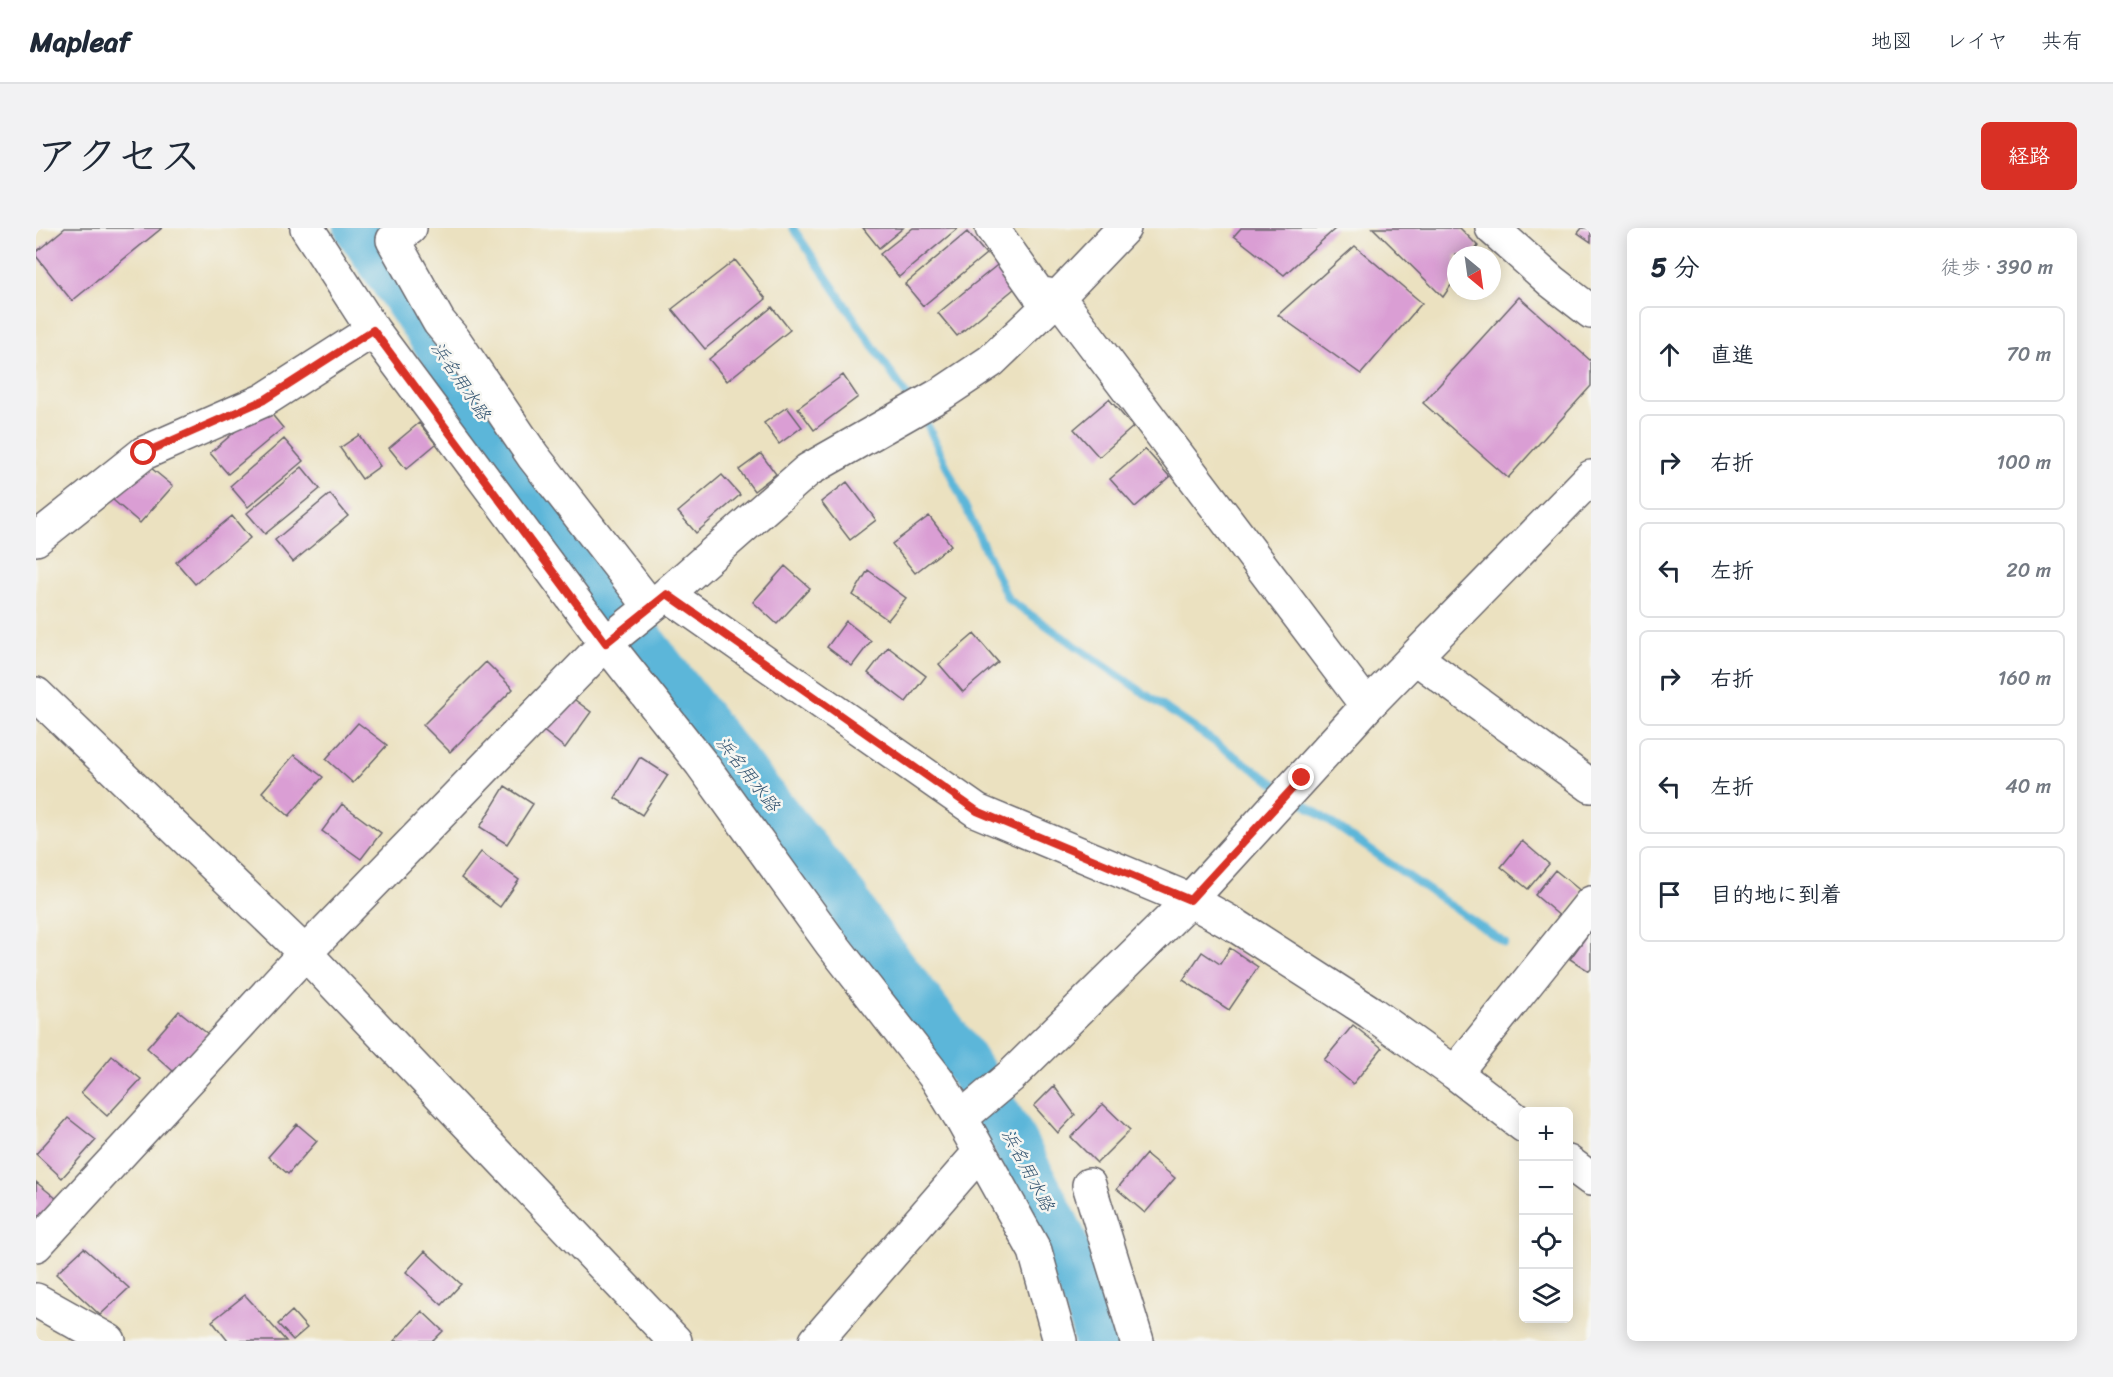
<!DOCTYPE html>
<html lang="ja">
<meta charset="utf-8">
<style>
:root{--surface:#fff;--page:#f2f2f3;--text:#1f2937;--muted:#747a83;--line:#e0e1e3;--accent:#d93025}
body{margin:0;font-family:Sriracha,"Klee One",sans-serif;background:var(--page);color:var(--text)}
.controls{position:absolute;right:18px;bottom:18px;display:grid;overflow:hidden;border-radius:9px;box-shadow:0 3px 15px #0003}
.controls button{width:54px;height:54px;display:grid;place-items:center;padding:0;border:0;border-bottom:2px solid var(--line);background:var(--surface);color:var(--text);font:30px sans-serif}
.compass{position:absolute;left:1411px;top:18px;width:54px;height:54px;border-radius:50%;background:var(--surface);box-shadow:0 3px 15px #0003;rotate:151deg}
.stop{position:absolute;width:18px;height:18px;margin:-14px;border:4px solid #d93025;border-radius:50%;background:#fff}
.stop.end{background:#d93025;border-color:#fff;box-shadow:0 2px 6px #0008}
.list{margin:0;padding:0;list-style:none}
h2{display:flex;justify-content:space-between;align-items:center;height:78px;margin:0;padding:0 24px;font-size:26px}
h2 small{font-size:20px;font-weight:400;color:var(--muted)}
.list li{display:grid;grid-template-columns:39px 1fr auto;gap:18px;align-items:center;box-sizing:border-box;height:96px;margin:0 12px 12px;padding:0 12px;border:2px solid var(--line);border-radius:9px}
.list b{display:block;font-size:22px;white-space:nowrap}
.list em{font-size:20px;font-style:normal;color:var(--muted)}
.icon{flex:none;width:33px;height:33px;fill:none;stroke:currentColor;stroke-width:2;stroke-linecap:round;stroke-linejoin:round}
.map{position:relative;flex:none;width:1555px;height:1113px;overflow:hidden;border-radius:9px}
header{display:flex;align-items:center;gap:36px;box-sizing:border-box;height:84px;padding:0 30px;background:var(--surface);border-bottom:2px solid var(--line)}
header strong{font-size:28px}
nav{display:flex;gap:33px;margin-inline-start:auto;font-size:21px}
.intro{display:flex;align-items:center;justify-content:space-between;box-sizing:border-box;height:144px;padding:0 36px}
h1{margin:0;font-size:42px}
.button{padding:15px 27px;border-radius:9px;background:var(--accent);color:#fff;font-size:21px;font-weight:700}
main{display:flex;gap:36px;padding:0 36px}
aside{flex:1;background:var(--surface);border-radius:9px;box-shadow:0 3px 15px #0003}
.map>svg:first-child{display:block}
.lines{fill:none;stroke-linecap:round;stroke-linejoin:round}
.stream{stroke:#5cb6d9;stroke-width:8}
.river{stroke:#5cb6d9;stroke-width:46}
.building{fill:#da9ed4}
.minor-casing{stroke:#68656a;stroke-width:36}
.minor{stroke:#fff;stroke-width:33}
.route{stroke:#d93025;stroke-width:8}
.labels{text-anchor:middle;stroke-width:5;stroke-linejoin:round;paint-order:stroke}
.water-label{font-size:18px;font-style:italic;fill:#365672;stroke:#f6f6f2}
</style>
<header>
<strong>Mapleaf</strong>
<nav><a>地図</a><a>レイヤ</a><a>共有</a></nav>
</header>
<div class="intro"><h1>アクセス</h1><a class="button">経路</a></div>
<main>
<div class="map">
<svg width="1555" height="1113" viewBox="0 0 1555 1113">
<rect width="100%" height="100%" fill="#f6f6f2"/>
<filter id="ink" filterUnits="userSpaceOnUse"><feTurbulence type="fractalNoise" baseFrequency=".0167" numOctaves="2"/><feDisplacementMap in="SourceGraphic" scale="12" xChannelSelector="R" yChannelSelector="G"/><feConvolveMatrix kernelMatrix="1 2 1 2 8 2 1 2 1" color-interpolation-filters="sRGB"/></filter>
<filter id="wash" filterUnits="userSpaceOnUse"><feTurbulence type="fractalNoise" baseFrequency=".008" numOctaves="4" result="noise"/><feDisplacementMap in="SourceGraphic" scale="24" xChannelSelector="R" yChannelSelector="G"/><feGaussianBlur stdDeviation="1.35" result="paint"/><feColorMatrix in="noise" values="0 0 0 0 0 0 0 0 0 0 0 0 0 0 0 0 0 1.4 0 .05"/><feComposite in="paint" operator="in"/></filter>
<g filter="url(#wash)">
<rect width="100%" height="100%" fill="#ebe1c0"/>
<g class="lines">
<path class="stream" d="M 757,0 L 875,174
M 884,187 L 892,198 L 972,371 L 1245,560
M 1258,569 L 1469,715"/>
<path class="river" d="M 321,0 L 556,343 L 571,368 L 687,519 L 810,671 L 822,692 L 926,829 L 974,906 L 1026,1008 L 1054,1085 L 1061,1113"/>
</g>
<g id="blocks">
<path class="building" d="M 29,0 L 126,0 L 36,73 L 0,28 L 0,24 Z
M 827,0 L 867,0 L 843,20 Z
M 877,0 L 922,0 L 863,49 L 844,26 Z
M 1205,0 L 1300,0 L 1248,47 L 1198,8 Z
M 1337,0 L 1424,0 L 1442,18 L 1436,27 L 1420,27 L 1420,50 L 1407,69 Z
M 1546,0 L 1555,0 L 1555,14 L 1542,5 Z
M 931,4 L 950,26 L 887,78 L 869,56 Z
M 1319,18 L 1386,75 L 1325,146 L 1242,87 Z
M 699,32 L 730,71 L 669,121 L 636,81 Z
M 965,34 L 984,56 L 921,108 L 902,85 Z
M 1483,69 L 1555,133 L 1555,158 L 1472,250 L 1387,175 Z
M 736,79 L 754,102 L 691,153 L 673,131 Z
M 807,147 L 822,169 L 778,202 L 762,180 Z
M 1073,171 L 1097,199 L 1063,229 L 1038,201 Z
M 229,178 L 247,200 L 192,246 L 174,225 Z
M 751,179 L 766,199 L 743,216 L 728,195 Z
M 383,195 L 400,216 L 370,241 L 353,220 Z
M 323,207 L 344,238 L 326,251 L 304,220 Z
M 248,211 L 267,233 L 212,279 L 194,258 Z
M 1109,221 L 1134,249 L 1099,279 L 1074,251 Z
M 725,226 L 740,246 L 718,263 L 703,242 Z
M 109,235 L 137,258 L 104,295 L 77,272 Z
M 266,239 L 284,261 L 229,306 L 211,285 Z
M 686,247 L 704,267 L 660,305 L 642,284 Z
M 811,254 L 840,292 L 814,312 L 785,274 Z
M 294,266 L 312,288 L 257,334 L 239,312 Z
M 196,288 L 214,310 L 159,356 L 140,334 Z
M 893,288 L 915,317 L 879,345 L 856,316 Z
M 749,338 L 774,360 L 741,396 L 717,374 Z
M 832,342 L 870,370 L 852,392 L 817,367 Z
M 810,393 L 835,413 L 816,438 L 791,419 Z
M 938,406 L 962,434 L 927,464 L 903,436 Z
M 852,419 L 890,448 L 870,474 L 832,445 Z
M 450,434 L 477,461 L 414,524 L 387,497 Z
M 531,466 L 555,484 L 529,520 L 505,501 Z
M 322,495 L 351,517 L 317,555 L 290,531 Z
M 258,527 L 287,549 L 253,588 L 226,564 Z
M 604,529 L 632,547 L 606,587 L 579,570 Z
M 469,558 L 497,576 L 471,616 L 444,599 Z
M 306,576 L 345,605 L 325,631 L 286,603 Z
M 1486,613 L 1513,636 L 1492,661 L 1465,639 Z
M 445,624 L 483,652 L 464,679 L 425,650 Z
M 1519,642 L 1546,664 L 1525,689 L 1499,667 Z
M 1555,702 L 1555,741 L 1553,743 L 1534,731 Z
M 1194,720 L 1222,739 L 1193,782 L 1147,752 L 1166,724 L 1184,736 Z
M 143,783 L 172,806 L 138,844 L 111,820 Z
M 1317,797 L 1346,820 L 1317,856 L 1288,832 Z
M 76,828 L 105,851 L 71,888 L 45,865 Z
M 1018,858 L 1039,887 L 1022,905 L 998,878 Z
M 1067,876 L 1094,902 L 1061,935 L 1035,909 Z
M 32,890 L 60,912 L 26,950 L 0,926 Z
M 261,896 L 281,913 L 252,946 L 232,929 Z
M 1110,926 L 1139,950 L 1109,985 L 1081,961 Z
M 0,954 L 21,971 L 0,994 Z
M 48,1020 L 93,1060 L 64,1087 L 20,1046 Z
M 389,1023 L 425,1056 L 406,1077 L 370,1044 Z
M 209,1067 L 250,1113 L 192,1113 L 176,1093 Z
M 256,1083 L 271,1100 L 257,1112 L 242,1096 Z
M 386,1083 L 407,1103 L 397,1113 L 358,1113 Z"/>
</g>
</g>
<g filter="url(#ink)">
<use href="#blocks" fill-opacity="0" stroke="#68656a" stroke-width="1.5"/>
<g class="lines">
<defs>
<path id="minor" d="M 271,0 L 337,102 L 570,415 L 665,535 L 795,715 L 901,851 L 925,890 L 999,1023 L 1024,1113
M 374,0 L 357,12 L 403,94 L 419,113 L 497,228 L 614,378
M 956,0 L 1002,65 L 1022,69 L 1331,478
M 1456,0 L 1515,53 L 1555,84
M 0,311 L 108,225 L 228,172 L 337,102
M 631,366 L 941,583 L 1154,672 L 1202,699 L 1334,784 L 1419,845 L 1488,898
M 1379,429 L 1555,558
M 0,466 L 269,725 L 639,1113
M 1419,845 L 1555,675
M 925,890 L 975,848 L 1154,672 L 1331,478 L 1555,249
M 1532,934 L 1555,951
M 1053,957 L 1101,1113
M 0,1017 L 269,725 L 570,415 L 631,366 L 772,242 L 907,165 L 955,133 L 1022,69 L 1088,0
M 0,1072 L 73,1113
M 780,1113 L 944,924"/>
</defs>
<use href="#minor" class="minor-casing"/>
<use href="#minor" class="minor"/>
</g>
</g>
<g class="lines" filter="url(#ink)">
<path class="route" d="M 108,225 L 228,172 L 337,102 L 570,415 L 631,366 L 941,583 L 1154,672 L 1266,550"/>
</g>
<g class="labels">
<g class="water-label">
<text transform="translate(425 153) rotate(56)" y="6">浜名用水路</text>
<text transform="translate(712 546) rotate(52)" y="6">浜名用水路</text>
<text transform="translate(992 942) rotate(62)" y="6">浜名用水路</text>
</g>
</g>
</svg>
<div class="controls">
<button>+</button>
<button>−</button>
<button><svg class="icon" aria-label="locate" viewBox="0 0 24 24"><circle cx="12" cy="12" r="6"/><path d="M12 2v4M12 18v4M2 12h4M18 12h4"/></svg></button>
<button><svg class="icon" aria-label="layers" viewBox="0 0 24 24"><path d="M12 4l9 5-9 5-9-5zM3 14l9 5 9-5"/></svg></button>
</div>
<svg class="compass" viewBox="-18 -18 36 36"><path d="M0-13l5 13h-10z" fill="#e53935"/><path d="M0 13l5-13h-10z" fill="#747a83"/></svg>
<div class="stop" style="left:108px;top:225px"></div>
<div class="stop end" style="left:1266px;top:550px"></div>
</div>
<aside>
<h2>5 分<small>徒歩 · 390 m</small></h2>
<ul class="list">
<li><svg class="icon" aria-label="ahead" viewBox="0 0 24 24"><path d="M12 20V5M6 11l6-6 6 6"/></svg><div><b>直進</b></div><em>70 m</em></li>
<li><svg class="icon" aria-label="right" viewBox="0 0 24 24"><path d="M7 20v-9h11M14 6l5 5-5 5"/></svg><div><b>右折</b></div><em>100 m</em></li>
<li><svg class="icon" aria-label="left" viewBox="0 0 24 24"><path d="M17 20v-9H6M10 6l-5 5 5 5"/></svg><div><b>左折</b></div><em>20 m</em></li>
<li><svg class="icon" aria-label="right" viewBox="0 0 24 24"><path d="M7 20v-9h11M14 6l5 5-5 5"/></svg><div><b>右折</b></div><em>160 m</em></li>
<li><svg class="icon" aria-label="left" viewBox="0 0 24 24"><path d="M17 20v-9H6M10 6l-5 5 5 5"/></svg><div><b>左折</b></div><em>40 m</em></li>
<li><svg class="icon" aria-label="arrive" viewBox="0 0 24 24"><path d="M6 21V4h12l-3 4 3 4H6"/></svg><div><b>目的地に到着</b></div></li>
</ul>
</aside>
</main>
